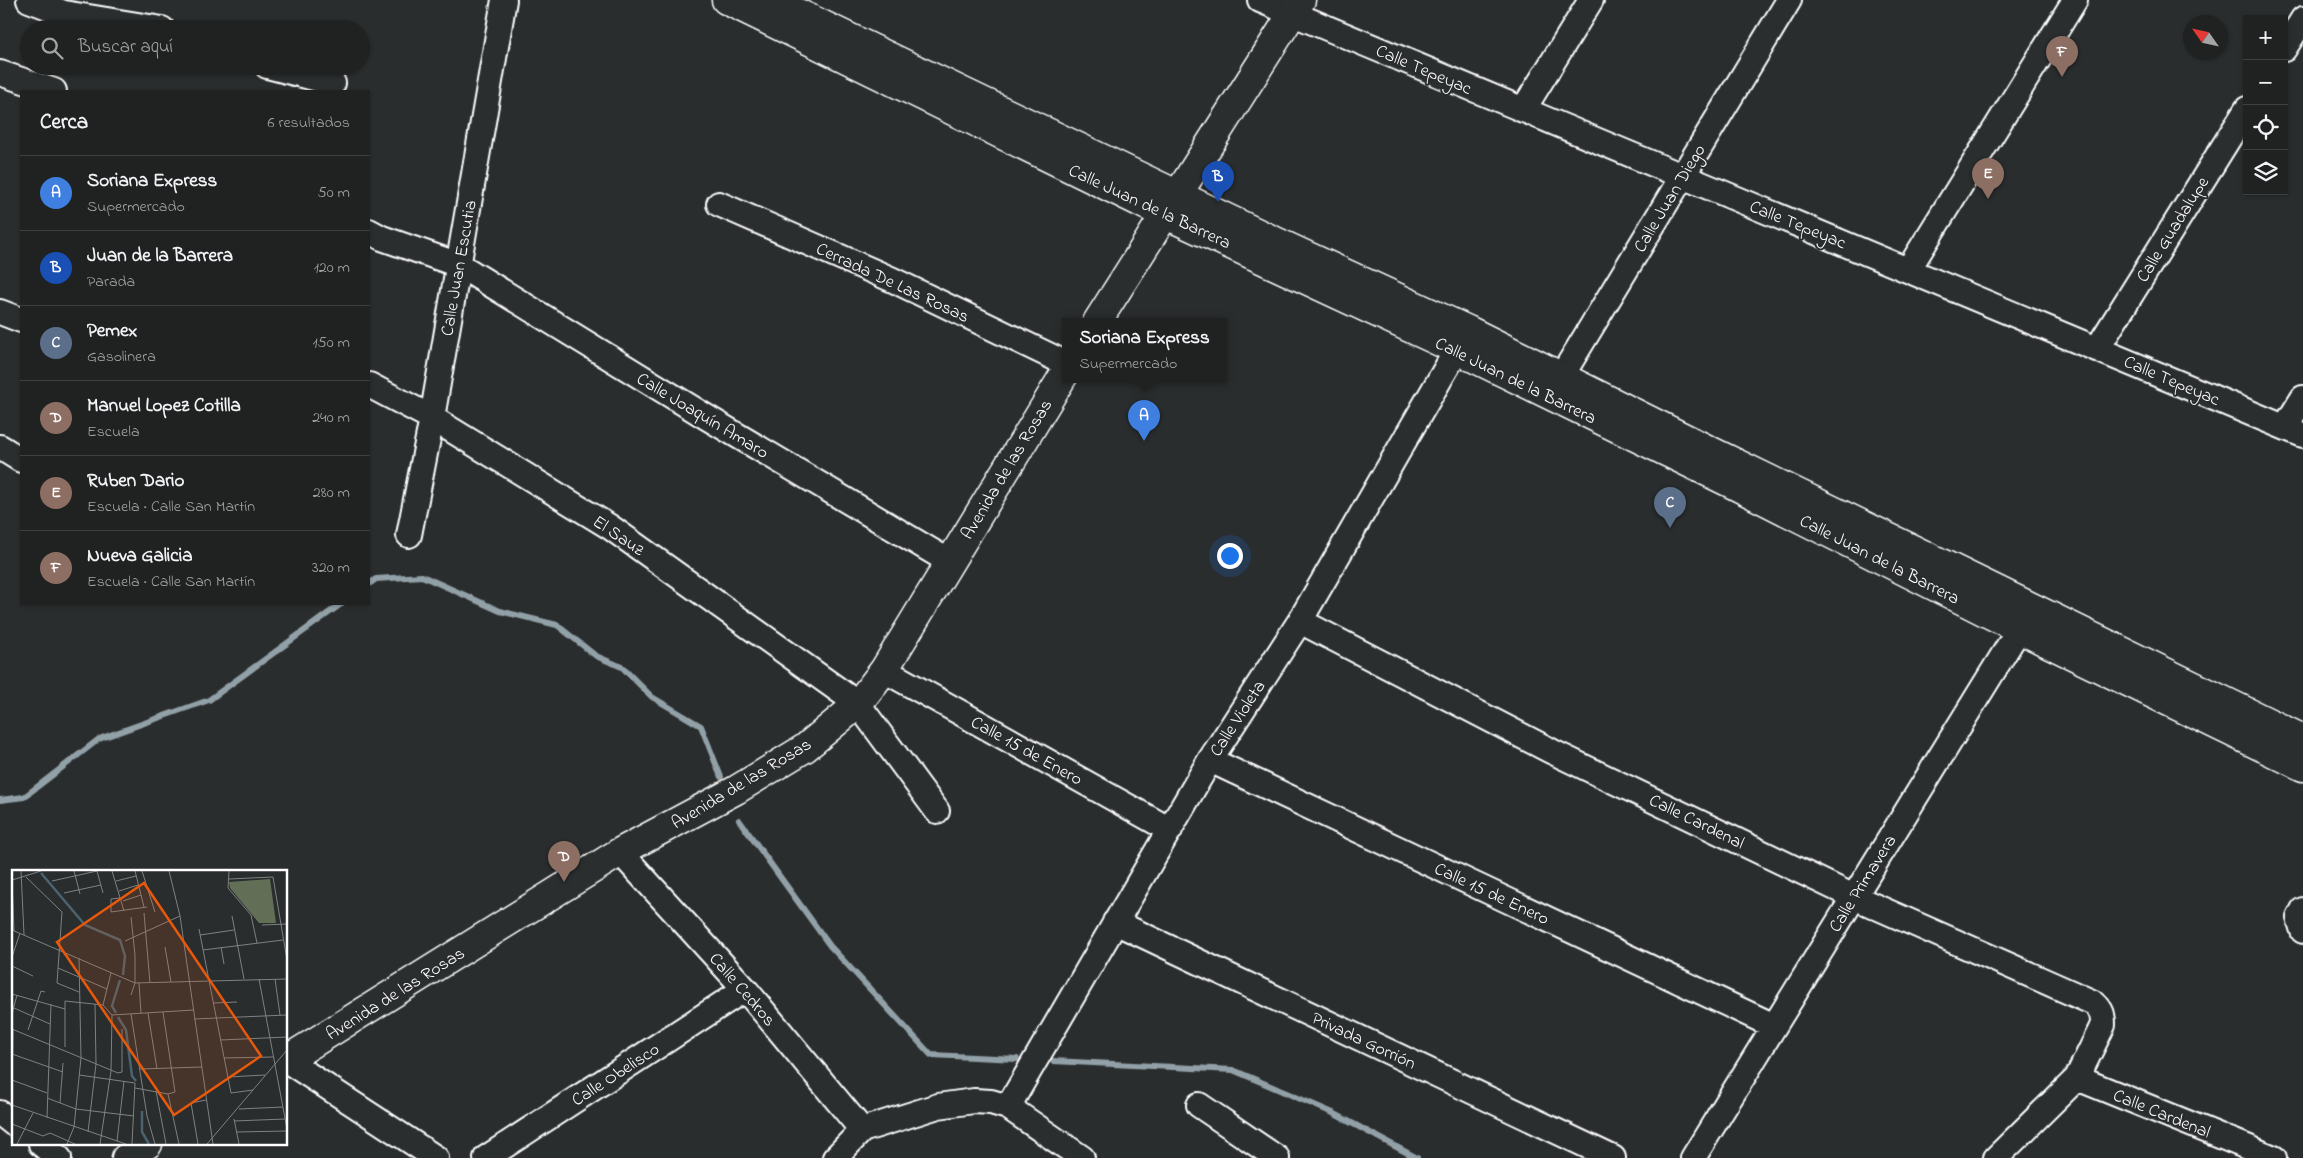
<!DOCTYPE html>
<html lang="es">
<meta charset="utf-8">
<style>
:root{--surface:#202222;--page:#282a2a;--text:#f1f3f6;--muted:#a2a4a5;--line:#3d3f40;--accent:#bca0f2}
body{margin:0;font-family:"Indie Flower",sans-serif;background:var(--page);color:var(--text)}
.controls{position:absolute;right:15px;top:15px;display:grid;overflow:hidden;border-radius:0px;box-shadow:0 1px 4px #0004}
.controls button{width:45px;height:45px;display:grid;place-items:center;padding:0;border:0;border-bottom:1px solid var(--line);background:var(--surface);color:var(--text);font:25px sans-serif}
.compass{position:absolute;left:2183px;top:15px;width:45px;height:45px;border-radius:50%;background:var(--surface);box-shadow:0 1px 4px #0004;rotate:304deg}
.you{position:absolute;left:1229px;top:555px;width:18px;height:18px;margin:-12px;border:4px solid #fff;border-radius:50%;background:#1a73e8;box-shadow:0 0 0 8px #1a73e833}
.badge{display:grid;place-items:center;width:32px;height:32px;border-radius:50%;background:var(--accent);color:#fff;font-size:16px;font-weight:700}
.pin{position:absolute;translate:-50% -41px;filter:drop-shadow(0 1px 2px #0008)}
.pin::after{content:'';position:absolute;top:26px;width:18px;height:15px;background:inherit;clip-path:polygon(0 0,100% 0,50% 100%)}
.popup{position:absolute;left:1062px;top:318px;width:165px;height:65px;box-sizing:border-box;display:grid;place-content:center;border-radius:0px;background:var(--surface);filter:drop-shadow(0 1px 4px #0005);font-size:16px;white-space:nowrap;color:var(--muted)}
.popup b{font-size:19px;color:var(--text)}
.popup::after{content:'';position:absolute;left:50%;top:100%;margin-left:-10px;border:10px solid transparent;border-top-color:var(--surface)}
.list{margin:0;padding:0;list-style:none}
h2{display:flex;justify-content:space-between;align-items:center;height:65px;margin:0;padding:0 20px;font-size:21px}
h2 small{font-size:16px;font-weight:400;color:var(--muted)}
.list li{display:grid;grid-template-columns:32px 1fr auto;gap:15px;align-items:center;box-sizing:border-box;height:75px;padding:0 20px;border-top:1px solid var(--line)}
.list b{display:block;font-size:19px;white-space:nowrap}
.list p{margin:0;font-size:16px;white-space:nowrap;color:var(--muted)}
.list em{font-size:16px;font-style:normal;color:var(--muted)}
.icon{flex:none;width:28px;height:28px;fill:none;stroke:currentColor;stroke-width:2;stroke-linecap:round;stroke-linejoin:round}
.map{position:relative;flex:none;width:2303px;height:1158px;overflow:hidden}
.search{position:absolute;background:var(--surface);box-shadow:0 1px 4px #0004;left:20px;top:20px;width:350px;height:55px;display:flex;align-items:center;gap:12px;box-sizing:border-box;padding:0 18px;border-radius:28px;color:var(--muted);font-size:19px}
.panel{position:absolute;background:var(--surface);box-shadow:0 1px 4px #0004;left:20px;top:90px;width:350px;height:515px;border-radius:0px}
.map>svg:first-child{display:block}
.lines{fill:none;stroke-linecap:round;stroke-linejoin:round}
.stream{stroke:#92a1a8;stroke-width:6}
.street-casing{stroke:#fff;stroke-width:28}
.secondary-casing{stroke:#fff;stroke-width:31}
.street{stroke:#2a2d2e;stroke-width:24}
.secondary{stroke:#2a2d2e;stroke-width:28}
.labels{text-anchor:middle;stroke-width:4;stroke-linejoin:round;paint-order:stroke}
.street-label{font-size:18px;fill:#fff;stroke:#2a2d2e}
.inset-river{fill:none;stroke:#4a636e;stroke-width:2.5}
.inset-road{fill:none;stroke:#7f8182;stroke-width:1}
.view{fill:#e8590c;fill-opacity:0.15;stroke:#e8590c;stroke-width:2.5}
.inset-edge{fill:none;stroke:#fff;stroke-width:2.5}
</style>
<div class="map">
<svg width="2303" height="1158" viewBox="0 0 2303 1158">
<rect width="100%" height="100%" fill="#2a2d2e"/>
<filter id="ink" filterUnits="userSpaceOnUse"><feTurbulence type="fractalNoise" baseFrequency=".02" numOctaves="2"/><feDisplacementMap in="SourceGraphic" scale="10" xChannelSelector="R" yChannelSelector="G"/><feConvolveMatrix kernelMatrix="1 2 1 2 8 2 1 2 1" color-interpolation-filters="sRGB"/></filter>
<g filter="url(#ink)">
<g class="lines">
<path class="stream" d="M 369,584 L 376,579 L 422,576 L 500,611 L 557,625 L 596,656 L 622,667 L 652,697 L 701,726 L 721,777
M 0,800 L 24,797 L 99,739 L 209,700 L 341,604
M 739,820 L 830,946 L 931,1055 L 1017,1059
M 1053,1061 L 1233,1070 L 1333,1113 L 1417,1158"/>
<defs>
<path id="street" d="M 29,0 L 64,13 L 162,29
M 1260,0 L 2303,435
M 2284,49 L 2303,19
M 267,66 L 333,83
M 0,73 L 54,91
M 1523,110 L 1591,0
M 719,204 L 893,280 L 1065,363
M 369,231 L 382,238 L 459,265 L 708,418 L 950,562
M 1908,270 L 2075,0
M 0,312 L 21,320
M 2097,349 L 2247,109
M 369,385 L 432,418 L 610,527 L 858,704 L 937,811
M 1552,392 L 1789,0
M 2285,427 L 2303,398
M 0,447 L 21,460
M 409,535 L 432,418 L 504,0
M 1300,621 L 1553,752 L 1854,897 L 2094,1003 C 2102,1010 2103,1015 2103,1025 L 2077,1078 L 1996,1158
M 884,670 L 1170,830
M 1210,760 L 1774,1026
M 620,852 L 745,989 L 862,1130
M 2303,910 L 2299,918 L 2303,931
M 1115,922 L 1613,1158
M 286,1060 L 436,1158
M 2077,1078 L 2274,1158
M 1199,1105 L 1277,1158
M 1008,1107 L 1210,760 L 1300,621 L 1466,334
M 0,1113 L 14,1124
M 41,1144 L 59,1158
M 486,1158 L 745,989
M 835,1158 L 862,1130 L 938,1106 L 974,1101 L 991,1102 L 1008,1107 L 1082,1158
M 1693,1158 L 2029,613"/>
<path id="secondary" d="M 726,0 L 1164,214 L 1457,350 L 1734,485 L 2019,629 L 2303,767
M 771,0 L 1262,235 L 1468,330 L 1707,449 L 2303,739
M 1097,322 L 1301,0
M 286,1060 L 620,852 L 736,790 L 805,748 L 858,704 L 884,670 L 1065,373
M 126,1158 L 148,1144"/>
</defs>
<use href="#street" class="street-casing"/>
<use href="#secondary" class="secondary-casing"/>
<use href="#street" class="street"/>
<use href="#secondary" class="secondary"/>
</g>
</g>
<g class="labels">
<g class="street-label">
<text transform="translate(1424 69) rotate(23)" y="6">Calle Tepeyac</text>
<text transform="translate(1669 198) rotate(-59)" y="6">Calle Juan Diego</text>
<text transform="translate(1150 206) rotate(25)" y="6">Calle Juan de la Barrera</text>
<text transform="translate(1798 224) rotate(22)" y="6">Calle Tepeyac</text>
<text transform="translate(2172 229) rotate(-58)" y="6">Calle Guadalupe</text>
<text transform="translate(458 268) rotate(-80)" y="6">Calle Juan Escutia</text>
<text transform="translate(893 282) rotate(25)" y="6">Cerrada De Las Rosas</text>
<text transform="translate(1516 380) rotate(26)" y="6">Calle Juan de la Barrera</text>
<text transform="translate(2172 380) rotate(23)" y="6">Calle Tepeyac</text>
<text transform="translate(703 415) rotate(31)" y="6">Calle Joaquín Amaro</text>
<text transform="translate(1006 469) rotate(-59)" y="6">Avenida de las Rosas</text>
<text transform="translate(619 535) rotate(34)" y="6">El Sauz</text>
<text transform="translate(1880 559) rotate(27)" y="6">Calle Juan de la Barrera</text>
<text transform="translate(1237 718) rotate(-57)" y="6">Calle Violeta</text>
<text transform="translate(1027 750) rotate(29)" y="6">Calle 15 de Enero</text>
<text transform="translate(741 783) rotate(-31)" y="6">Avenida de las Rosas</text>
<text transform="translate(1697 821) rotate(26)" y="6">Calle Cardenal</text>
<text transform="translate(1862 883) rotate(-58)" y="6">Calle Primavera</text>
<text transform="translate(1492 893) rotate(25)" y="6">Calle 15 de Enero</text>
<text transform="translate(743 989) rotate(49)" y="6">Calle Cedros</text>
<text transform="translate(395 993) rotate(-32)" y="6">Avenida de las Rosas</text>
<text transform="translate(1364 1040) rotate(25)" y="6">Privada Gorrión</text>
<text transform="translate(615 1074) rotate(-33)" y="6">Calle Obelisco</text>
<text transform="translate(2162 1113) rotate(22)" y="6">Calle Cardenal</text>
</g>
</g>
<g transform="translate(12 870)">
<rect width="275" height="275" fill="#2a2d2e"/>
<path d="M 258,9 L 264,53 L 247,53 L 218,18 L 217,12 Z" fill="#636e56"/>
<path class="inset-river" d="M 29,3 L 73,55 L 108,70 L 113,86 L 111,105M 104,143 L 100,136 L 108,110M 106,147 L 114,160 L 120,206 L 124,211M 130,241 L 130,262 L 137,274"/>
<path class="inset-road" d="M 9,1 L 12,65M 62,1 L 68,24M 85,1 L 91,23M 100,1 L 112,41M 123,1 L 132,37M 130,1 L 143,42M 157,1 L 168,46 L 201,274M 217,1 L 216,18 L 239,45 L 245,73M 14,7 L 50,42 L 45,113 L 67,122M 217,9 L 261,7 L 275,90M 0,10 L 2,61M 0,10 L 29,1M 40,11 L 85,1M 104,11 L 124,6M 107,21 L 126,15M 52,23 L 89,15M 108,28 L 99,29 L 99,42 L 135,37M 111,31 L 129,25M 132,43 L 138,113M 220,46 L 232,109M 250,55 L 275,54M 187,59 L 219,223 L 241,220M 0,60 L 123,113 L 275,109M 188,65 L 222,60M 113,71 L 168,46M 153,77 L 159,112M 209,77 L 212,94M 191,80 L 271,70M 0,87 L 8,63M 0,96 L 21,106M 46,98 L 95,119M 247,109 L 275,259M 263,109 L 268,145M 127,113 L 129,143M 0,124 L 53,139M 119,125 L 123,113 L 123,85 L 119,47M 201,133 L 225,132M 91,135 L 99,103M 2,138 L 38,154M 136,143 L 145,199M 0,144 L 5,125M 119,144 L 135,246 L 143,274M 100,145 L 182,140M 182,149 L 275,145M 0,159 L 106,203 L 110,202 L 110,159M 16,160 L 29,121 L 33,122M 209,170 L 275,167M 53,177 L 53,131 L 91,135 L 100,145M 0,184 L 51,202M 212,188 L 261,187M 128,199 L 190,197M 67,205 L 123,213 L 120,274M 216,207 L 253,205M 0,210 L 35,223M 123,218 L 156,224 L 163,222 L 151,142M 144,221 L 154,274M 156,224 L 167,274M 0,227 L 1,159M 35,228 L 64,239 L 122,246M 48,233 L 51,193M 0,235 L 114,274M 227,239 L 271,237M 35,248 L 39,134M 222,249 L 227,274M 222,251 L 273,249M 0,254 L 31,266 L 38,263 L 63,274M 76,262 L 84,194 L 83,134M 225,262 L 275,261M 105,271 L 112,211M 5,274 L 21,243M 55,274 L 62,257 L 69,188 L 67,88M 88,274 L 99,201 L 100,145M 186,274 L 179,233 L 194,230M 195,274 L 275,180"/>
<path class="view" d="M 132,13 L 249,186 L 162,245 L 45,72 Z"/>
<rect width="275" height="275" class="inset-edge"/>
</g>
</svg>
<div class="controls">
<button>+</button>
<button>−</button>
<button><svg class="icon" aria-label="locate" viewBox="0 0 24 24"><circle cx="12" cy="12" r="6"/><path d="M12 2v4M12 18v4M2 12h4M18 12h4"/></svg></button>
<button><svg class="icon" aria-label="layers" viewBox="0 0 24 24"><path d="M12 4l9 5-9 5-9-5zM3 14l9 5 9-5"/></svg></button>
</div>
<svg class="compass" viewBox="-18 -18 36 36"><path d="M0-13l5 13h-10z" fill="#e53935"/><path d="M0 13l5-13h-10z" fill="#a2a4a5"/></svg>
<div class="you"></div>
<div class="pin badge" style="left:1144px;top:441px;background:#3f7fe0">A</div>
<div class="popup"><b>Soriana Express</b>Supermercado</div>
<div class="pin badge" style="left:1218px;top:202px;background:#1a4fb4">B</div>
<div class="pin badge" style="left:1670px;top:528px;background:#5c6f8a">C</div>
<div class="pin badge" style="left:564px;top:882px;background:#8d6e63">D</div>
<div class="pin badge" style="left:1988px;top:199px;background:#8d6e63">E</div>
<div class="pin badge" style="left:2062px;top:77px;background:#8d6e63">F</div>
<div class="search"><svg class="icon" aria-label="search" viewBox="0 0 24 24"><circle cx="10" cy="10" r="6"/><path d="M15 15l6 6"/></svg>Buscar aquí</div>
<section class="panel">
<h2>Cerca<small>6 resultados</small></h2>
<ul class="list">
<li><span class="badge" style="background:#3f7fe0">A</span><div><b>Soriana Express</b><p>Supermercado</p></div><em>50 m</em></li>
<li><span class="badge" style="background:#1a4fb4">B</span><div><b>Juan de la Barrera</b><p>Parada</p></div><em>120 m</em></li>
<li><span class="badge" style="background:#5c6f8a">C</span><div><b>Pemex</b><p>Gasolinera</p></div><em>150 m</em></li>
<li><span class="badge" style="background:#8d6e63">D</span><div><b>Manuel Lopez Cotilla</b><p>Escuela</p></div><em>240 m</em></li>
<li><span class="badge" style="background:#8d6e63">E</span><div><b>Ruben Dario</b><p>Escuela · Calle San Martín</p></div><em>280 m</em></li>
<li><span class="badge" style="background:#8d6e63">F</span><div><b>Nueva Galicia</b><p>Escuela · Calle San Martín</p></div><em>320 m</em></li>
</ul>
</section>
</div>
